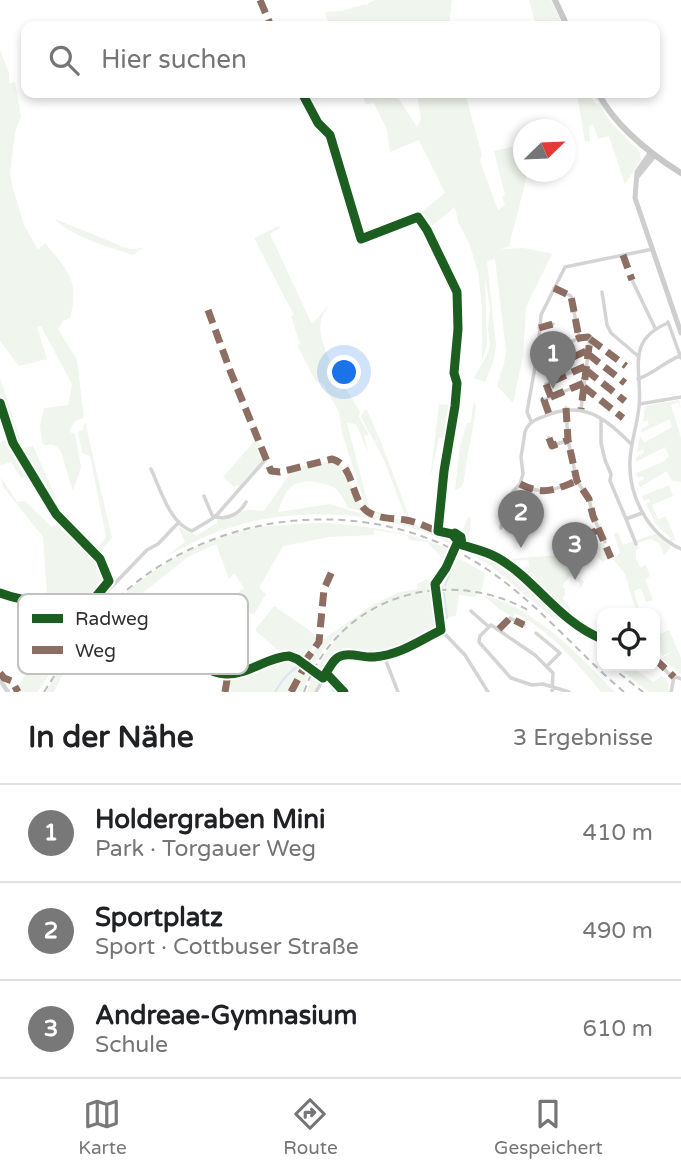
<!DOCTYPE html>
<html lang="de">
<meta charset="utf-8">
<style>
:root{--surface:#fff;--page:#f2f2f2;--text:#202124;--muted:#757577;--line:#e0e0e0;--accent:#787878}
body{margin:0;font-family:"Varela Round",sans-serif;background:var(--page);color:var(--text)}
.controls{position:absolute;right:21px;bottom:21px;display:grid;overflow:hidden;border-radius:14px;box-shadow:0 4px 10px #0003}
.controls button{width:63px;height:63px;display:grid;place-items:center;padding:0;border:0;border-bottom:2px solid var(--line);background:var(--surface);color:var(--text);font:35px sans-serif}
.compass{position:absolute;left:513px;top:119px;width:63px;height:63px;border-radius:50%;background:var(--surface);box-shadow:0 4px 10px #0003;rotate:67deg}
.you{position:absolute;left:345px;top:373px;width:24px;height:24px;margin:-18px;border:5px solid #fff;border-radius:50%;background:#1a73e8;box-shadow:0 0 0 10px #1a73e833}
.badge{display:grid;place-items:center;width:46px;height:46px;border-radius:50%;background:var(--accent);color:#fff;font-size:23px;font-weight:700}
.pin{position:absolute;translate:-50% -58px;filter:drop-shadow(0 2px 4px #0008)}
.pin::after{content:'';position:absolute;top:37px;width:24px;height:21px;background:inherit;clip-path:polygon(0 0,100% 0,50% 100%)}
.list{margin:0;padding:0;list-style:none}
h2{display:flex;justify-content:space-between;align-items:center;height:91px;margin:0;padding:0 28px;font-size:30px}
h2 small{font-size:23px;font-weight:400;color:var(--muted)}
.list li{display:grid;grid-template-columns:46px 1fr auto;gap:21px;align-items:center;box-sizing:border-box;height:98px;padding:0 28px;border-top:2px solid var(--line)}
.list b{display:block;font-size:26px;white-space:nowrap}
.list p{margin:0;font-size:23px;white-space:nowrap;color:var(--muted)}
.list em{font-size:23px;font-style:normal;color:var(--muted)}
.icon{flex:none;width:38px;height:38px;fill:none;stroke:currentColor;stroke-width:2;stroke-linecap:round;stroke-linejoin:round}
.map{position:relative;flex:none;width:681px;height:692px;overflow:hidden}
.search{position:absolute;background:var(--surface);box-shadow:0 4px 10px #0003;left:21px;right:21px;top:21px;height:77px;display:flex;align-items:center;gap:18px;box-sizing:border-box;padding:0 24px;border-radius:14px;color:var(--muted);font-size:26px}
.sheet{height:385px;background:var(--surface)}
nav{display:flex;justify-content:space-around;align-items:center;box-sizing:border-box;height:98px;border-top:2px solid var(--line);background:var(--surface);font-size:19px;color:var(--muted)}
nav a{display:grid;justify-items:center;gap:4px}
nav .on{color:var(--accent)}
.map>svg:first-child{display:block}
.green{fill:#f0f5ed}
.lines{fill:none;stroke-linecap:round;stroke-linejoin:round}
.stream{stroke:#d9e5f2;stroke-width:2}
.minor{stroke:#d4d4d4;stroke-width:3.5}
.tertiary{stroke:#d4d4d4;stroke-width:4.5}
.secondary{stroke:#cecece;stroke-width:5}
.primary{stroke:#c8c8c8;stroke-width:6}
.rail{stroke:#bcbcbc;stroke-width:2;stroke-dasharray:7 5;stroke-linecap:butt}
.quiet{stroke:#8d6e63;stroke-width:7;stroke-dasharray:14 7;stroke-linecap:butt}
.cycleway-casing{stroke:#fff;stroke-width:13}
.cycleway{stroke:#1b5e20;stroke-width:9}
.key{fill:#fff;stroke:#c1c1c1;stroke-width:2}
.key-label{font-size:19px;fill:#303030}
</style>
<div class="map">
<svg width="681" height="692" viewBox="0 0 681 692">
<rect width="100%" height="100%" fill="#fff"/>
<path class="green" d="M 375,0 L 452,0 L 449,26 L 330,26 L 325,12 L 342,11 L 365,4 L 369,6 L 367,4 Z
M 529,0 L 551,0 L 563,26 L 536,26 Z
M 0,50 L 9,73 L 9,83 L 15,82 L 21,117 L 15,132 L 10,173 L 12,185 L 24,225 L 38,250 L 45,243 C 68,271 80,280 70,318 L 63,321 L 58,329 L 77,360 L 84,418 L 75,421 L 69,432 L 75,434 L 81,467 L 73,491 L 61,452 C 57,445 53,444 45,445 L 42,443 L 40,426 L 44,408 L 68,405 L 72,384 L 41,326 L 37,327 L 47,359 L 19,366 L 0,341 Z
M 361,93 L 395,93 L 417,127 L 421,119 L 417,93 L 438,93 L 439,95 L 445,93 L 465,93 L 482,155 L 480,161 L 498,210 L 505,205 L 502,197 L 505,195 L 494,151 L 523,144 L 524,172 L 528,172 L 509,246 L 501,249 L 524,248 L 552,254 L 526,307 L 523,356 L 513,403 L 497,386 L 504,364 L 506,350 L 495,259 L 487,261 L 496,346 L 493,362 L 485,382 L 474,378 L 488,353 L 490,345 L 488,328 L 490,309 L 485,275 L 487,345 L 482,360 L 482,307 L 478,272 L 469,243 L 458,222 L 455,207 L 428,229 L 419,214 L 445,193 L 419,140 L 390,152 L 387,130 L 374,103 L 366,104 Z
M 577,93 L 590,93 L 594,102 L 600,106 L 592,93 L 594,93 L 611,123 L 640,152 L 641,160 L 625,184 L 609,136 L 598,139 L 593,124 L 589,126 L 590,141 L 585,142 Z
M 55,219 L 124,247 L 130,249 L 143,248 L 133,255 C 112,248 69,236 55,219 Z
M 279,226 L 280,228 L 270,234 L 312,324 L 329,305 C 327,309 322,315 321,320 C 315,345 347,390 360,411 L 359,417 L 369,435 L 364,436 L 369,455 L 356,424 L 347,423 L 369,508 L 386,516 L 372,513 L 362,504 L 364,502 L 342,433 L 339,412 L 323,384 L 315,380 L 297,345 L 300,344 L 291,316 L 294,315 L 254,238 Z
M 0,378 L 23,448 L 33,446 L 57,500 L 48,497 L 33,474 L 21,478 L 11,462 L 1,465 L 0,463 L 0,442 L 13,438 L 0,402 Z
M 679,400 L 681,409 L 678,402 L 671,405 L 681,438 L 681,482 L 672,481 L 667,471 L 640,487 L 638,482 L 644,479 L 643,476 L 637,478 L 636,473 L 663,462 L 669,456 L 665,447 L 636,462 L 636,457 L 644,453 L 643,449 L 637,452 L 640,435 L 644,443 L 672,427 L 669,419 L 641,433 L 642,428 L 649,425 L 647,420 L 643,422 L 645,406 Z
M 473,403 L 476,404 C 475,422 471,437 468,454 C 465,465 466,476 462,487 L 455,490 L 460,446 L 467,423 L 471,423 Z
M 439,404 L 454,406 L 450,437 L 439,438 L 430,479 Z
M 364,410 L 367,410 L 381,442 L 409,517 L 404,513 L 384,460 L 361,417 Z
M 85,422 L 112,538 L 100,552 L 112,574 L 113,584 L 97,600 L 94,596 C 86,603 78,601 69,607 C 57,615 52,628 43,636 L 57,607 L 15,604 L 0,597 L 0,588 L 31,596 L 47,595 L 43,537 L 4,488 L 0,476 L 17,502 L 25,501 L 52,527 L 61,521 L 94,553 L 106,537 L 90,456 L 82,453 L 78,432 L 83,430 Z
M 257,438 L 265,458 L 240,487 L 236,485 L 234,487 L 223,477 Z
M 330,461 L 336,461 L 341,465 L 361,506 L 367,512 L 348,508 C 345,503 344,498 340,494 C 336,487 329,485 321,483 C 293,478 287,486 278,512 L 330,504 L 355,512 L 407,521 L 434,532 L 453,536 L 457,542 L 455,546 C 442,540 429,533 415,529 C 355,509 277,509 217,532 C 199,539 181,548 164,558 L 185,542 L 178,526 L 187,532 L 197,535 L 217,523 L 217,519 C 227,520 234,515 243,511 C 250,508 258,512 264,510 C 267,509 288,475 292,471 C 297,466 322,463 330,461 Z
M 669,485 L 673,496 L 652,505 L 658,519 L 666,516 L 676,541 L 672,539 L 673,543 L 669,541 L 671,538 L 656,524 L 646,504 L 650,502 L 649,499 L 644,501 L 642,496 Z
M 468,517 L 471,518 L 468,547 C 507,556 530,587 558,613 L 553,618 L 492,567 L 459,546 L 459,539 L 454,534 L 461,536 Z
M 325,523 C 371,526 411,532 453,551 L 447,563 L 427,542 L 410,540 L 406,535 L 374,530 L 374,535 L 329,537 L 283,546 L 259,588 L 266,594 L 254,614 L 248,613 L 223,634 L 207,617 L 220,601 L 226,603 L 244,588 L 234,573 L 229,579 L 216,544 L 188,557 L 135,599 L 154,623 L 154,627 C 144,625 118,617 110,618 C 81,626 67,668 54,692 L 46,692 C 93,613 157,550 250,529 C 275,524 301,524 325,523 Z
M 618,532 L 623,545 L 655,534 L 671,547 L 664,555 L 659,543 L 650,539 L 637,543 L 639,548 L 636,550 L 636,558 L 640,567 L 646,565 L 650,576 L 645,579 L 653,600 L 646,602 L 641,588 L 634,591 L 640,613 L 634,605 L 625,574 L 613,559 L 620,553 L 614,534 Z
M 604,542 L 607,558 L 603,562 L 590,551 L 572,571 L 584,582 L 579,589 L 580,584 L 570,576 L 562,586 L 565,589 L 565,595 L 562,598 L 571,610 L 567,616 L 513,567 L 513,564 L 518,564 L 519,568 L 529,567 L 528,560 L 509,561 L 509,559 L 569,554 Z
M 460,559 L 485,573 L 482,590 L 474,597 L 459,595 L 456,616 L 439,618 L 437,597 L 435,597 L 438,629 C 401,649 385,657 342,652 L 331,662 L 314,692 L 307,692 L 312,675 L 341,630 C 322,647 311,668 302,692 L 225,692 L 229,676 L 288,657 L 304,666 L 321,641 L 374,604 L 400,592 L 418,589 L 417,584 L 427,579 L 430,586 L 446,584 L 455,560 Z
M 483,595 C 537,609 577,654 615,692 L 601,692 C 575,661 552,632 515,613 L 513,617 L 499,609 Z
M 80,606 L 93,606 L 97,609 L 60,657 L 38,692 L 19,692 L 17,688 C 34,664 51,614 80,606 Z
M 274,606 L 308,629 L 318,639 L 303,662 L 294,655 L 281,653 L 255,630 Z
M 669,630 L 681,658 L 681,674 L 662,658 L 674,651 L 662,656 L 655,638 L 655,636 Z
M 616,666 L 631,666 L 653,682 L 662,676 L 668,683 L 669,692 L 649,692 Z"/>
<g class="lines">
<path class="stream" d="M 454,557 L 455,554
M 445,585 L 453,566 L 452,560
M 440,618 L 447,618 L 444,593
M 432,633 L 436,631 L 434,619
M 181,647 L 194,658
M 346,654 L 369,656 L 399,650
M 296,655 L 300,658 L 301,655
M 277,656 L 292,653
M 199,661 L 208,667
M 330,665 L 340,654
M 251,666 L 261,662
M 247,668 L 249,667
M 328,681 L 334,692
M 275,692 C 281,682 289,670 300,666"/>
<path class="minor" d="M 632,280 L 655,328
M 554,288 L 571,296 L 579,338
M 602,292 L 607,325 L 611,333 L 638,356
M 668,322 L 681,358
M 668,323 C 624,341 643,371 639,407 C 637,425 631,442 630,460 C 628,496 648,534 681,549
M 539,328 L 553,324
M 538,350 L 548,353 L 579,338 L 588,337 L 590,339 L 581,409
M 548,353 L 554,366 L 548,369 L 553,381 L 546,384 L 551,397 L 544,400 L 549,414
M 554,366 L 588,350
M 638,379 C 655,373 664,362 680,356
M 553,380 L 586,366
M 551,397 L 584,383
M 640,404 L 681,397
M 566,408 L 568,440 L 577,481 L 589,499 L 593,516 L 605,542
M 601,419 L 601,443 L 605,460 L 611,474 L 610,481 L 626,519 L 642,513
M 531,421 L 527,412 L 538,350 L 541,315 L 565,267 L 653,249
M 549,438 L 552,446 L 568,440
M 151,469 C 160,488 170,524 192,531 L 215,517 L 266,459
M 520,484 C 544,496 553,490 577,481
M 204,496 L 212,515 L 215,517
M 217,517 C 229,520 241,512 246,502
M 626,519 L 636,544
M 179,522 L 158,544 L 147,550 L 96,603 C 106,627 134,618 153,628 C 177,641 197,673 226,674 C 248,675 267,657 289,656 L 297,659 L 323,678
M 501,528 L 506,499 L 520,484 L 523,474 L 521,457 L 525,432 C 528,422 535,420 545,416 C 582,400 605,417 631,444
M 583,536 L 599,530
M 471,611 L 489,627
M 499,629 L 510,618 L 524,625
M 536,633 L 560,653 L 547,666
M 384,656 L 398,692
M 655,659 L 669,674 L 681,679
M 316,692 L 330,667 L 342,655 C 351,655 360,658 369,658 C 396,658 418,642 441,630 L 465,655 L 488,692
M 552,692 L 553,673 L 535,655 L 491,625 L 480,636 L 479,642 L 511,678 L 532,685 L 543,684 L 569,692
M 671,692 L 674,677"/>
<path class="tertiary" d="M 0,680 L 8,692"/>
<path class="secondary" d="M 651,152 L 637,172 L 635,198 L 681,333
M 637,177 L 655,155"/>
<path class="primary" d="M 555,0 L 567,26
M 598,93 C 616,127 649,153 681,173"/>
<path class="rail" d="M 610,666 L 643,692
M 44,692 C 68,654 94,618 128,589 C 227,506 377,495 485,568 C 537,602 577,652 624,692
M 304,692 C 337,598 442,564 528,610"/>
<path class="quiet" d="M 260,0 L 271,26
M 623,255 L 632,280
M 554,288 L 571,296 L 579,338
M 208,310 L 231,373 L 271,471 L 280,472 L 332,459 C 355,465 350,500 368,512 C 379,519 393,518 406,520 C 418,522 430,529 442,532
M 539,328 L 553,324
M 590,339 L 626,366
M 538,350 L 548,353 L 579,338 L 588,337 L 590,339 L 581,409
M 548,353 L 554,366 L 548,369 L 553,381 L 546,384 L 551,397 L 544,400 L 549,414
M 588,354 L 625,383
M 554,366 L 588,350
M 586,370 L 625,401
M 553,381 L 586,366
M 584,387 L 623,418
M 551,397 L 584,383
M 566,408 L 568,440 L 577,481 L 589,499 L 593,516 L 611,558
M 549,438 L 552,446 L 568,440
M 520,484 C 544,496 553,490 577,481
M 583,536 L 599,530
M 499,629 L 510,618 L 524,625
M 655,659 L 674,677
M 303,664 L 319,642 L 324,589 L 333,569
M 0,673 L 4,678 L 12,681 L 18,692
M 225,692 L 228,674
M 291,692 L 305,666"/>
<defs>
<path id="cycleway" d="M 302,93 L 318,123 L 330,135 L 361,239 L 418,217 L 427,230 L 457,292 L 458,329 L 454,373 L 457,383 L 455,406 L 444,471 L 438,531 L 452,534 L 458,541 L 446,568 L 435,584 L 441,630
M 0,403 L 13,443 L 56,514 L 100,559 L 109,581 L 94,599 C 61,603 31,605 0,593
M 455,533 L 461,537 L 462,545 C 475,549 486,551 498,558 C 536,580 558,621 602,639
M 96,603 C 106,627 134,618 153,628 C 177,641 197,673 226,674 C 248,675 267,657 289,656 L 297,659 L 323,678
M 344,692 L 326,673 C 330,667 334,658 341,656 C 350,652 363,658 374,657 C 400,655 419,641 441,630"/>
</defs>
<use href="#cycleway" class="cycleway-casing"/>
<use href="#cycleway" class="cycleway"/>
</g>
<rect x="18" y="594" width="230" height="80" rx="10" class="key"/>
<rect x="32" y="614" width="31" height="9" fill="#1b5e20"/>
<rect x="32" y="646" width="31" height="8" fill="#8d6e63"/>
<g class="key-label">
<text x="75" y="625">Radweg</text>
<text x="75" y="657">Weg</text>
</g>
</svg>
<div class="controls">
<button><svg class="icon" aria-label="locate" viewBox="0 0 24 24"><circle cx="12" cy="12" r="6"/><path d="M12 2v4M12 18v4M2 12h4M18 12h4"/></svg></button>
</div>
<svg class="compass" viewBox="-18 -18 36 36"><path d="M0-13l5 13h-10z" fill="#e53935"/><path d="M0 13l5-13h-10z" fill="#757577"/></svg>
<div class="you"></div>
<div class="pin badge" style="left:553px;top:389px">1</div>
<div class="pin badge" style="left:521px;top:548px">2</div>
<div class="pin badge" style="left:575px;top:580px">3</div>
<div class="search"><svg class="icon" aria-label="search" viewBox="0 0 24 24"><circle cx="10" cy="10" r="6"/><path d="M15 15l6 6"/></svg>Hier suchen</div>
</div>
<section class="sheet">
<h2>In der Nähe<small>3 Ergebnisse</small></h2>
<ul class="list">
<li><span class="badge">1</span><div><b>Holdergraben Mini</b><p>Park · Torgauer Weg</p></div><em>410 m</em></li>
<li><span class="badge">2</span><div><b>Sportplatz</b><p>Sport · Cottbuser Straße</p></div><em>490 m</em></li>
<li><span class="badge">3</span><div><b>Andreae-Gymnasium</b><p>Schule</p></div><em>610 m</em></li>
</ul>
</section>
<nav>
<a class="on"><svg class="icon" aria-label="map" viewBox="0 0 24 24"><path d="M3 6l6-2 6 2 6-2v14l-6 2-6-2-6 2zM9 4v14M15 6v14"/></svg>Karte</a>
<a><svg class="icon" aria-label="directions" viewBox="0 0 24 24"><path d="M12 3l9 9-9 9-9-9zM9 14v-3h6M13 9l2 2-2 2"/></svg>Route</a>
<a><svg class="icon" aria-label="saved" viewBox="0 0 24 24"><path d="M7 4h10v16l-5-4-5 4z"/></svg>Gespeichert</a>
</nav>
